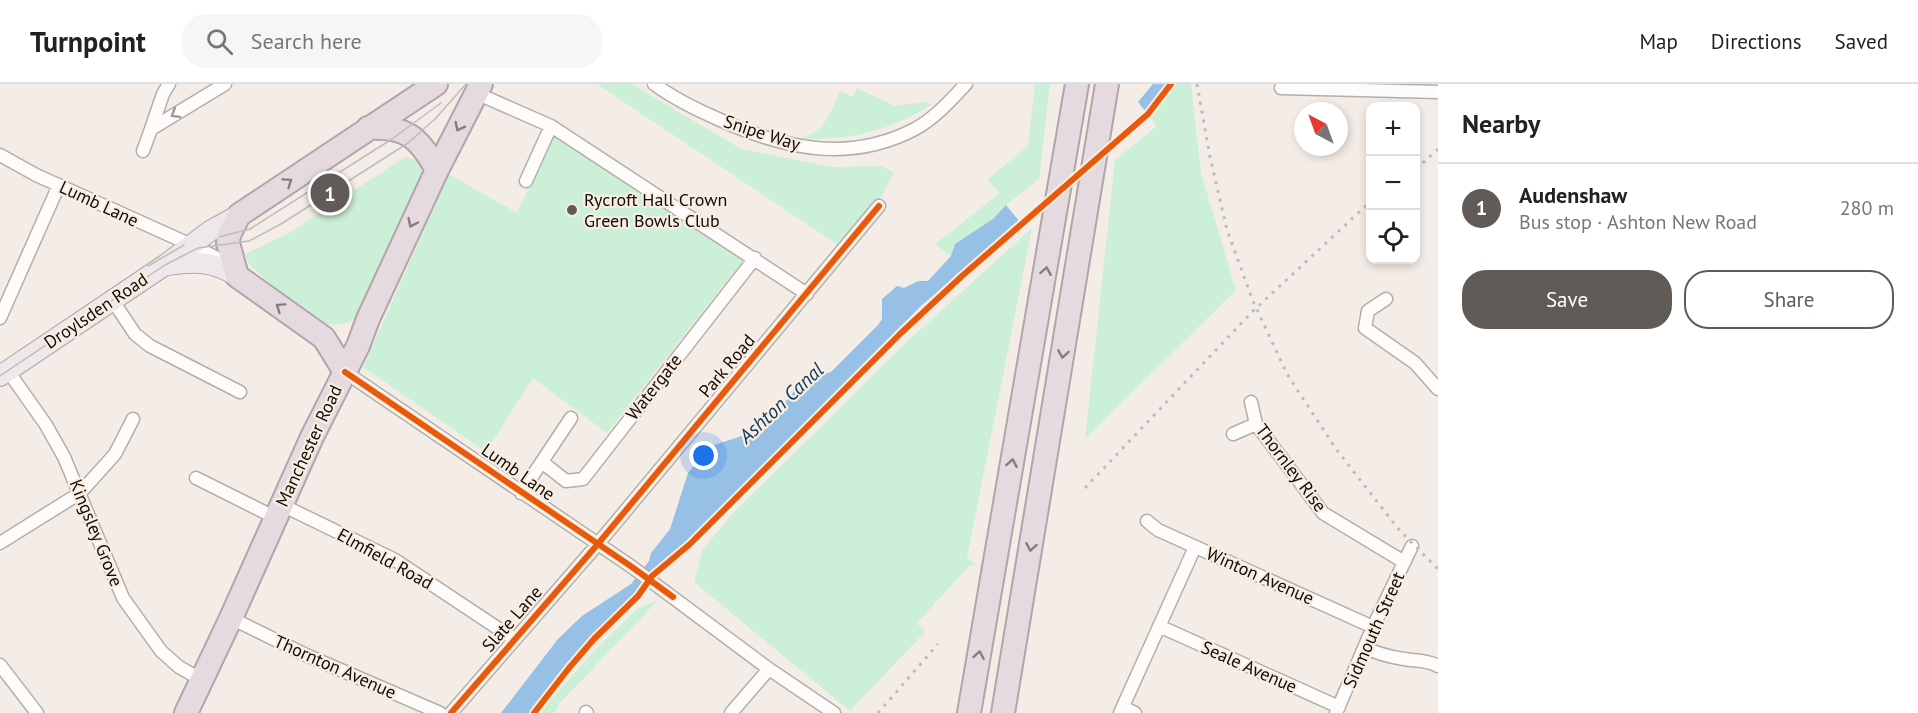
<!DOCTYPE html>
<meta charset="utf-8">
<style>
:root{--surface:#fff;--page:#f6f6f6;--text:#222;--muted:#767676;--line:#e0e0e0;--accent:#605b56}
body{margin:0;font-family:"PT Sans",sans-serif;background:var(--page);color:var(--text)}
.controls{position:absolute;right:18px;top:18px;display:grid;overflow:hidden;border-radius:12px;box-shadow:0 3px 9px #0003}
.controls button{width:54px;height:54px;display:grid;place-items:center;padding:0;border:0;border-bottom:2px solid var(--line);background:var(--surface);color:var(--text);font:30px sans-serif}
.compass{position:absolute;left:1294px;top:18px;width:54px;height:54px;border-radius:50%;background:var(--surface);box-shadow:0 3px 9px #0003;rotate:319deg}
.you{position:absolute;left:704px;top:372px;width:21px;height:21px;margin:-15px;border:4px solid #fff;border-radius:50%;background:#1a73e8;box-shadow:0 0 0 9px #1a73e833}
.badge{display:grid;place-items:center;width:39px;height:39px;border-radius:50%;background:var(--accent);color:#fff;font-size:20px;font-weight:700}
.pin{position:absolute;translate:-50% -50%;border:3px solid #fff;box-shadow:0 2px 6px #0006}
.list{margin:0;padding:0;list-style:none}
h2{display:flex;justify-content:space-between;align-items:center;height:78px;margin:0;padding:0 24px;font-size:26px}
h2 small{font-size:20px;font-weight:400;color:var(--muted)}
.list li{display:grid;grid-template-columns:39px 1fr auto;gap:18px;align-items:center;box-sizing:border-box;height:90px;padding:0 24px;border-top:2px solid var(--line)}
.list b{display:block;font-size:22px;white-space:nowrap}
.list p{margin:0;font-size:20px;white-space:nowrap;color:var(--muted)}
.list em{font-size:20px;font-style:normal;color:var(--muted)}
.actions{display:flex;gap:12px;padding:18px 24px}
.actions a{flex:1;padding:14px 0;border:2px solid var(--accent);border-radius:24px;text-align:center;font-size:21px;color:var(--accent)}
.actions .main{background:var(--accent);color:#fff}
.icon{flex:none;width:33px;height:33px;fill:none;stroke:currentColor;stroke-width:2;stroke-linecap:round;stroke-linejoin:round}
.map{position:relative;flex:none;width:1438px;height:629px;overflow:hidden}
header{display:flex;align-items:center;gap:36px;box-sizing:border-box;height:84px;padding:0 30px;background:var(--surface);border-bottom:2px solid var(--line)}
header strong{font-size:28px}
nav{display:flex;gap:33px;margin-inline-start:auto;font-size:21px}
.search{width:420px;height:54px;background:var(--page);display:flex;align-items:center;gap:15px;box-sizing:border-box;padding:0 21px;border-radius:24px;color:var(--muted);font-size:22px}
main{display:flex}
aside{flex:1;background:var(--surface)}
.map>svg:first-child{display:block}
.green{fill:#ccefd8}
.water{fill:#96c0e6}
.lines{fill:none;stroke-linecap:round;stroke-linejoin:round}
.street-casing{stroke:#b4aea9;stroke-width:15}
.primary-casing{stroke:#b2a4a9;stroke-width:22}
.highway-casing{stroke:#b2a4a9;stroke-width:26}
.street{stroke:#fdfcfb;stroke-width:12}
.primary{stroke:#efe8eb;stroke-width:20}
.highway{stroke:#e6dae1;stroke-width:22}
.tram{stroke:#bebdbb;stroke-width:1.5}
.rail{stroke:#bebdbb;stroke-width:3;stroke-dasharray:3 6;stroke-linecap:butt}
.cycleway-casing{stroke:#faede1;stroke-width:10}
.cycleway{stroke:#e8590c;stroke-width:6}
.oneway{stroke:#9e9c9a}
.oneway2{stroke:#867d7f}
.poi-dot{fill:#605b56;stroke:#faede1;stroke-width:2}
.labels{text-anchor:middle;stroke-width:4.5;stroke-linejoin:round;paint-order:stroke}
.street-label{font-size:18px;fill:#100c08;stroke:#faede1}
.poi-label{font-size:18px;fill:#100c08;stroke:#faede1;text-anchor:start}
.water-label{font-size:20px;font-style:italic;fill:#093c60;stroke:#faede1}
</style>
<header>
<strong>Turnpoint</strong>
<div class="search"><svg class="icon" aria-label="search" viewBox="0 0 24 24"><circle cx="10" cy="10" r="6"/><path d="M15 15l6 6"/></svg>Search here</div>
<nav><a>Map</a><a>Directions</a><a>Saved</a></nav>
</header>
<main>
<div class="map">
<svg width="1438" height="629" viewBox="0 0 1438 629">
<rect width="100%" height="100%" fill="#f4ede7"/>
<path class="green" d="M 597,0 L 632,0 L 741,65 L 831,83 L 882,82 L 894,89 L 879,117 L 841,163 Z
M 1035,0 L 1050,0 L 1039,95 L 1006,121 L 993,135 L 956,160 L 951,172 L 935,160 L 1000,109 L 987,96 L 1028,62 Z
M 1173,0 L 1191,0 L 1201,89 L 1236,206 L 1085,355 L 1115,76 L 1157,42 L 1149,32 Z
M 857,4 L 895,22 L 922,18 L 933,20 C 887,48 852,56 798,55 C 826,47 829,31 840,7 L 853,13 Z
M 553,52 L 744,175 L 607,349 L 533,294 L 486,368 L 363,283 L 449,90 L 517,129 Z
M 405,73 L 418,77 L 426,89 L 363,228 C 353,238 340,244 325,239 C 314,236 255,190 249,179 C 247,176 246,173 245,170 L 289,149 Z
M 1032,144 L 967,474 L 977,482 L 970,481 L 917,539 L 925,548 L 850,627 L 694,498 L 702,467 L 731,431 L 910,255 Z
M 659,515 L 560,619 L 554,629 L 542,629 L 548,619 L 594,567 L 637,525 Z"/>
<path class="water" d="M 1153,0 L 1168,0 L 1146,28 L 1138,18 Z
M 1006,121 L 1021,139 L 923,220 L 674,470 L 655,485 L 630,514 L 578,568 L 529,629 L 501,629 L 558,555 L 582,532 L 631,500 L 649,477 L 651,469 L 670,445 L 688,389 L 711,362 L 754,348 L 776,330 L 801,298 L 808,294 L 831,288 L 878,241 L 882,235 L 882,215 L 897,202 L 904,204 L 918,197 L 928,197 L 951,172 L 955,160 L 993,135 Z"/>
<g class="lines">
<defs>
<path id="street" d="M 169,0 L 163,10 L 151,45 L 225,0
M 654,0 C 673,14 695,25 718,35 C 782,64 848,80 915,45 C 935,34 951,16 966,0
M 1281,4 L 1438,8
M 476,9 L 551,42 L 807,210
M 143,67 L 151,45
M 0,71 L 36,91 L 198,164 L 215,173 L 224,182
M 526,97 L 551,42
M 1386,215 L 1368,227 L 1365,244 L 1415,279 L 1438,305
M 113,217 L 135,250 L 150,262 L 240,308
M 0,234 L 59,101
M 8,287 L 46,341 L 64,373 L 123,514 L 161,567 L 179,583 L 202,596
M 345,288 L 632,483 L 769,585 L 834,629
M 1251,318 L 1256,340 L 1323,429 L 1404,478
M 1233,350 L 1256,340
M 542,378 L 566,397 L 583,395 L 755,174
M 196,394 L 276,434
M 521,409 L 571,334
M 282,421 L 395,476 L 514,555
M 1147,437 L 1158,446 L 1373,543
M 0,459 L 80,409 L 115,370 L 133,335
M 231,534 L 306,571 L 440,629
M 1159,542 L 1339,623
M 1366,564 C 1378,570 1391,573 1404,575 C 1415,577 1428,576 1438,582
M 0,581 L 37,629
M 1123,623 L 1135,629
M 586,628 L 587,629
M 451,629 L 597,461 L 879,122
M 731,629 L 769,585
M 1120,629 L 1195,463
M 1336,629 L 1373,543 L 1412,462"/>
<path id="primary" d="M 168,181 C 194,177 213,177 237,192
M 0,292 L 165,181 L 210,147 L 239,131"/>
<path id="highway" d="M 368,44 C 406,42 419,53 437,86
M 345,288 L 324,254 L 237,192 L 228,159 L 229,151 L 239,131 L 436,0
M 186,629 L 231,534 L 312,353 L 358,262 L 368,235 L 437,86 L 481,0
M 969,629 L 1077,0
M 1003,629 L 1107,0"/>
</defs>
<use href="#street" class="street-casing"/>
<use href="#primary" class="primary-casing"/>
<use href="#highway" class="highway-casing"/>
<use href="#street" class="street"/>
<use href="#primary" class="primary"/>
<use href="#highway" class="highway"/>
<path class="tram" d="M 219,153 L 250,145 L 392,55 L 441,19
M 148,182 L 184,161
M 0,292 L 165,181 L 198,164 L 249,157 L 281,140 L 408,59 L 435,35 L 466,0"/>
<path class="rail" d="M 1197,0 L 1210,73 L 1227,146 L 1253,217 L 1287,290 L 1336,365 L 1400,447 L 1438,485
M 1416,85 L 1438,65
M 1085,404 L 1252,228 L 1370,118
M 878,629 L 938,560"/>
<defs>
<path id="cycleway" d="M 345,288 L 632,483 L 673,513
M 451,629 L 597,461 L 879,122
M 534,629 L 569,584 L 594,555 L 638,512 L 652,492 L 690,460 L 901,249 L 962,192 L 1148,30 L 1171,0"/>
</defs>
<use href="#cycleway" class="cycleway-casing"/>
<use href="#cycleway" class="cycleway"/>
</g>
<defs><path id="oneway-chevron" d="M-2-3.5L2.5 0L-2 3.5" fill="none" stroke-width="1.6" stroke-linecap="round" stroke-linejoin="round" transform="scale(1.5)"/></defs>
<use class="oneway" href="#oneway-chevron" transform="translate(175 30) rotate(149)"/>
<g class="oneway2">
<use href="#oneway-chevron" transform="translate(459 43) rotate(117)"/>
<use href="#oneway-chevron" transform="translate(288 98) rotate(-34)"/>
<use href="#oneway-chevron" transform="translate(412 139) rotate(115)"/>
<use href="#oneway-chevron" transform="translate(1046 187) rotate(-80)"/>
<use href="#oneway-chevron" transform="translate(280 223) rotate(-145)"/>
<use href="#oneway-chevron" transform="translate(1063 270) rotate(99)"/>
<use href="#oneway-chevron" transform="translate(1012 379) rotate(-80)"/>
<use href="#oneway-chevron" transform="translate(1031 463) rotate(100)"/>
<use href="#oneway-chevron" transform="translate(979 571) rotate(-80)"/>
</g>
<circle class="poi-dot" cx="572" cy="126" r="6"/>
<g class="labels">
<g class="street-label">
<text transform="translate(762 49) rotate(18)" y="6">Snipe Way</text>
<text transform="translate(99 120) rotate(25)" y="6">Lumb Lane</text>
<text transform="translate(96 227) rotate(-34)" y="6">Droylsden Road</text>
<text transform="translate(727 282) rotate(-50)" y="6">Park Road</text>
<text transform="translate(654 303) rotate(-52)" y="6">Watergate</text>
<text transform="translate(309 362) rotate(-65)" y="6">Manchester Road</text>
<text transform="translate(1291 384) rotate(53)" y="6">Thornley Rise</text>
<text transform="translate(518 388) rotate(35)" y="6">Lumb Lane</text>
<text transform="translate(96 449) rotate(68)" y="6">Kingsley Grove</text>
<text transform="translate(385 475) rotate(29)" y="6">Elmfield Road</text>
<text transform="translate(1260 492) rotate(24)" y="6">Winton Avenue</text>
<text transform="translate(512 535) rotate(-49)" y="6">Slate Lane</text>
<text transform="translate(1374 546) rotate(-66)" y="6">Sidmouth Street</text>
<text transform="translate(335 583) rotate(24)" y="6">Thornton Avenue</text>
<text transform="translate(1249 583) rotate(24)" y="6">Seale Avenue</text>
</g>
<g class="poi-label">
<text x="584" y="122">Rycroft Hall Crown<tspan x="584" dy="21">Green Bowls Club</tspan></text>
</g>
<g class="water-label">
<text transform="translate(781 319) rotate(-43)" y="7">Ashton Canal</text>
</g>
</g>
</svg>
<div class="controls">
<button>+</button>
<button>−</button>
<button><svg class="icon" aria-label="locate" viewBox="0 0 24 24"><circle cx="12" cy="12" r="6"/><path d="M12 2v4M12 18v4M2 12h4M18 12h4"/></svg></button>
</div>
<svg class="compass" viewBox="-18 -18 36 36"><path d="M0-13l5 13h-10z" fill="#e53935"/><path d="M0 13l5-13h-10z" fill="#767676"/></svg>
<div class="you"></div>
<div class="pin badge" style="left:330px;top:109px">1</div>
</div>
<aside>
<h2>Nearby<small></small></h2>
<ul class="list">
<li><span class="badge">1</span><div><b>Audenshaw</b><p>Bus stop · Ashton New Road</p></div><em>280 m</em></li>
</ul>
<div class="actions"><a class="main">Save</a><a>Share</a></div>
</aside>
</main>
